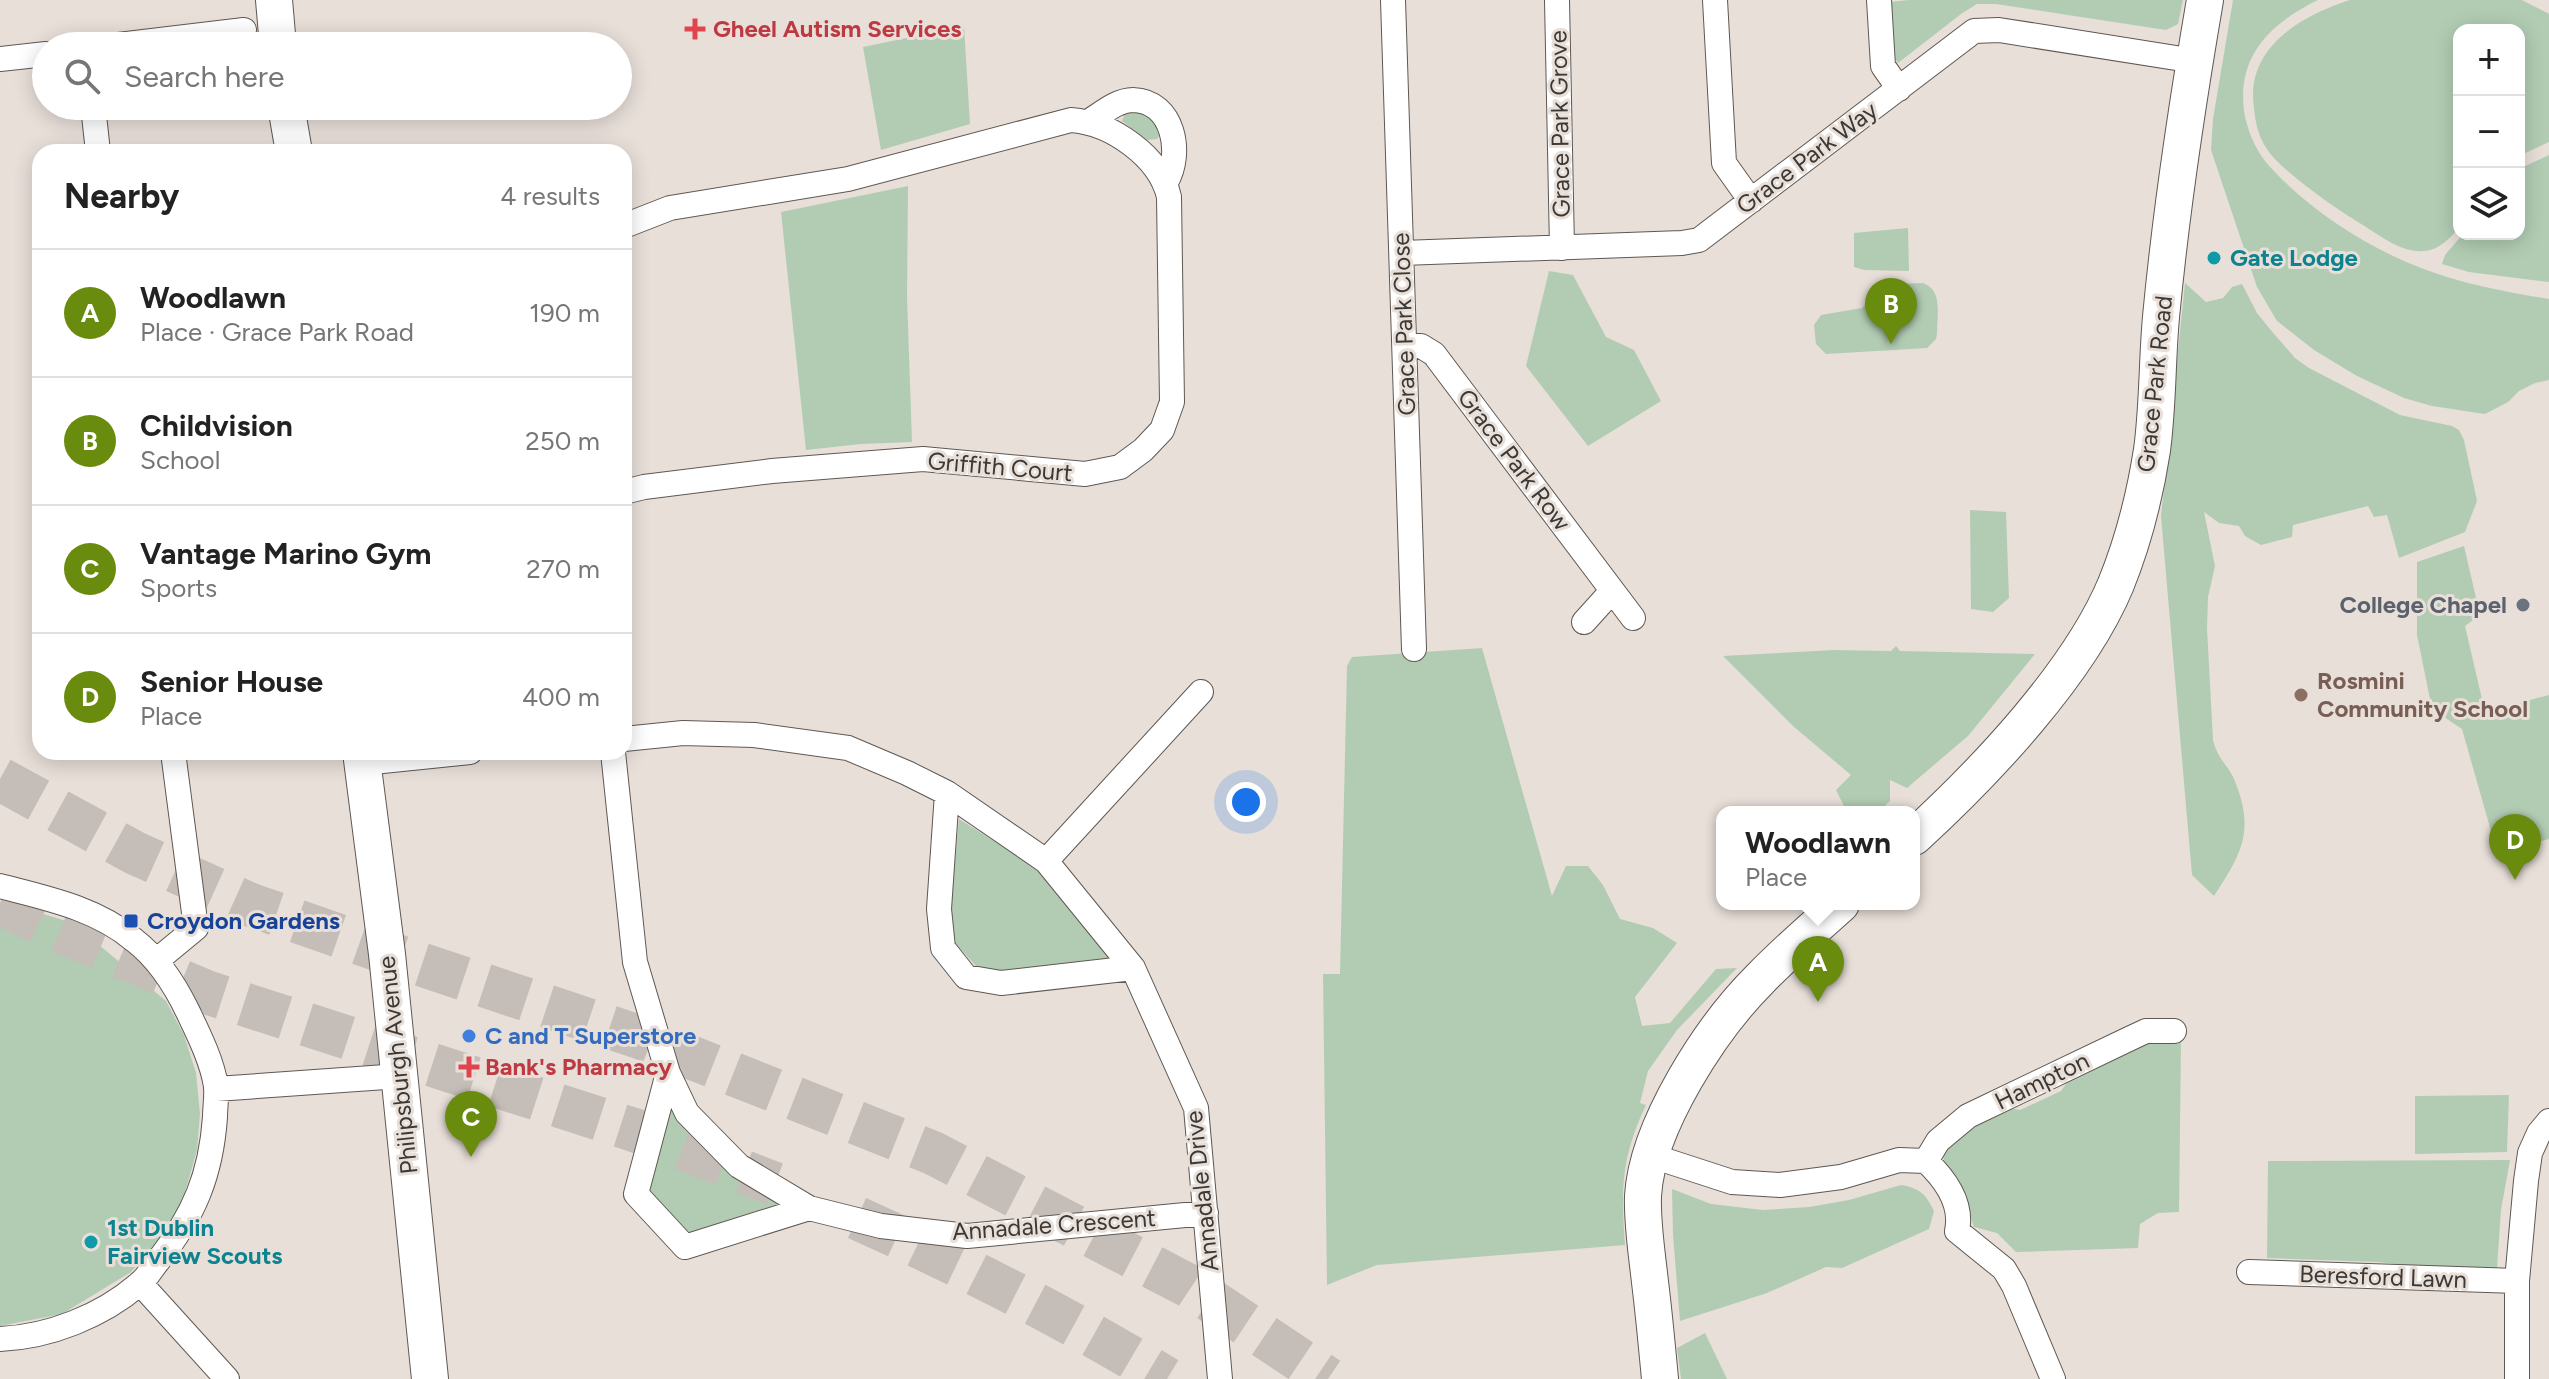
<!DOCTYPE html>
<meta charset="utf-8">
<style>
:root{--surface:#fff;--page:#f2f2f2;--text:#222;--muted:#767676;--line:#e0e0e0;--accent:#698b0e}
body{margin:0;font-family:Figtree,sans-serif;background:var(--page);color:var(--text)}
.controls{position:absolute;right:24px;top:24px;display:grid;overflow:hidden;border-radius:16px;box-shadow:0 4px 20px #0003}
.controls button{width:72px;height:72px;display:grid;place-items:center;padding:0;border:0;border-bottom:2px solid var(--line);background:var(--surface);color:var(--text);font:40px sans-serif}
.you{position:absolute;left:1246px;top:802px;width:28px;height:28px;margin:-20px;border:6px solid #fff;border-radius:50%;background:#1a73e8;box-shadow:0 0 0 12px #1a73e833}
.badge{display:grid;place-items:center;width:52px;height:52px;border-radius:50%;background:var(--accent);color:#fff;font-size:26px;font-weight:700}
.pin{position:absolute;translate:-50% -66px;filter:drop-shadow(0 2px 4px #0008)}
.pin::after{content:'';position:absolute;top:42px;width:28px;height:24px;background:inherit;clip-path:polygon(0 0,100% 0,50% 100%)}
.popup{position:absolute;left:1716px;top:806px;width:204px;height:104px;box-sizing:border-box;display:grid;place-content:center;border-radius:16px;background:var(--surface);filter:drop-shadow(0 2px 6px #0005);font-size:26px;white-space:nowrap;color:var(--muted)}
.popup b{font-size:30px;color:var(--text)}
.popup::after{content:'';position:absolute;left:50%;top:100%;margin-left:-16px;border:16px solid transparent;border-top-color:var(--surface)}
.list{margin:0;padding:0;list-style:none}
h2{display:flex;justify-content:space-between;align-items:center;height:104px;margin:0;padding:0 32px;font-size:34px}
h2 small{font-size:26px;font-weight:400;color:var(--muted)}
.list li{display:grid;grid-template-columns:52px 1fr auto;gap:24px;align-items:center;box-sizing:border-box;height:128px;padding:0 32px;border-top:2px solid var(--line)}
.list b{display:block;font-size:30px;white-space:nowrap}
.list p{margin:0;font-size:26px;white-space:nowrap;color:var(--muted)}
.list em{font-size:26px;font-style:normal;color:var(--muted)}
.icon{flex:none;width:44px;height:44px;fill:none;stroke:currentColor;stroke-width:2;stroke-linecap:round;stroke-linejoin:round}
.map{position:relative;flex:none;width:2549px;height:1379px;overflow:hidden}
.search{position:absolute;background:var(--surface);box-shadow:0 4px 20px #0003;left:32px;top:32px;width:600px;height:88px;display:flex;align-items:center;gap:20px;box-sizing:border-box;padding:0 28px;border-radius:44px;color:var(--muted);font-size:30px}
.panel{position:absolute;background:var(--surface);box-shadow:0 4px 20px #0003;left:32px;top:144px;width:600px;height:616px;border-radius:24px}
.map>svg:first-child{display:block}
.green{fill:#b2ccb3}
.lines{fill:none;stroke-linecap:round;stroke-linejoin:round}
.highway-tunnel{stroke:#c5beb8;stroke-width:44;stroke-dasharray:44 22;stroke-linecap:butt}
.street-casing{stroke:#5f5852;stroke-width:26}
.secondary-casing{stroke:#5f5852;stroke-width:38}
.street{stroke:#fff;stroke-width:24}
.secondary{stroke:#fff;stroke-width:36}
.health-dot{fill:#e0444e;stroke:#e8dfd9;stroke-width:3}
.culture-dot{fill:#0f9aa8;stroke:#e8dfd9;stroke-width:3}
.worship-dot{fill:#6b7280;stroke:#e8dfd9;stroke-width:3}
.education-dot{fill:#8d6e63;stroke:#e8dfd9;stroke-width:3}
.transit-dot{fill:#1a4fb4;stroke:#e8dfd9;stroke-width:3}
.shop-dot{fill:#3f7fe0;stroke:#e8dfd9;stroke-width:3}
.labels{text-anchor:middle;stroke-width:6;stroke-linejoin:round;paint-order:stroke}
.health-label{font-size:24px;font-weight:bold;fill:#be3a42;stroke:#e8dfd9;text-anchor:start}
.street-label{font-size:24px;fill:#3b3835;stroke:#e8dfd9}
.culture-label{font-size:24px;font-weight:bold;fill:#0d838f;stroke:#e8dfd9;text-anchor:start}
.worship-label{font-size:24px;font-weight:bold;fill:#5b616d;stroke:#e8dfd9;text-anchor:end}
.education-label{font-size:24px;font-weight:bold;fill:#785e54;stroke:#e8dfd9;text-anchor:start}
.transit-label{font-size:24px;font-weight:bold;fill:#164399;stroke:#e8dfd9;text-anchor:start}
.shop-label{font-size:24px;font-weight:bold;fill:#366cbe;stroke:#e8dfd9;text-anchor:start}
</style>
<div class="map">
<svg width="2549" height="1379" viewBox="0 0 2549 1379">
<rect width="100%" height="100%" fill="#e8dfd9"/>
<path class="green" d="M 1909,0 L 2183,0 L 2178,24 L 2166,30 L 1996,4 L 1977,4 L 1961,14 L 1898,63 L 1891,53 L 1890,2 Z
M 2233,0 L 2318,0 C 2271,23 2237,55 2244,111 C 2247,129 2254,147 2265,161 C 2298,200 2346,233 2391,255 C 2442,280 2494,290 2549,299 L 2549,380 L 2535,383 L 2519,391 L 2508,402 L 2485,414 L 2432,406 L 2404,398 L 2357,376 L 2314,350 L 2277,321 L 2257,287 L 2211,150 L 2213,119 Z
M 2350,0 L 2522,0 L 2549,14 L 2549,142 L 2519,156 L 2519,30 L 2459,30 L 2459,228 C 2450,238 2439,250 2424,251 C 2400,253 2378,234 2358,222 C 2336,209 2280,170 2267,149 C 2259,138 2255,122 2254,108 C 2245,48 2300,16 2350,0 Z
M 964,26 L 970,124 L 881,150 L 863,47 Z
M 1136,111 L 1150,116 L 1161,133 L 1157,139 L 1147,140 L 1122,121 L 1125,113 Z
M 2549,155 L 2549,282 L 2469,272 L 2442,264 L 2445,255 L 2463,234 L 2519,234 L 2519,169 Z
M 908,186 L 907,296 L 912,442 L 861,444 L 806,450 L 781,212 Z
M 1908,228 L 1909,271 L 1864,270 L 1854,267 L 1854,233 Z
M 1549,271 L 1573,275 L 1606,337 L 1634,350 L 1661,401 L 1588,446 L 1526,366 Z
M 1923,283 C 1943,290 1937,315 1937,334 L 1936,339 L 1927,348 L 1826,354 L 1816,344 L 1814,325 L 1821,315 L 1862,308 C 1869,302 1866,298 1872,292 C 1881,282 1910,284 1923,283 Z
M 2185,283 L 2206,302 L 2223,298 L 2232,287 L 2242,284 L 2257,313 L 2269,328 L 2295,358 L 2309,368 L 2400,415 L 2452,426 L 2459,430 L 2464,440 L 2477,501 L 2465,532 L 2399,558 L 2387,515 L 2374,517 L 2368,506 L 2293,525 L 2292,537 L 2261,545 L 2245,536 L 2239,526 L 2219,523 L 2204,512 L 2215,566 L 2208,597 L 2207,628 L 2213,740 C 2218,761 2230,766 2236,784 C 2255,833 2240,856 2214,896 L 2192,875 L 2161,516 Z
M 1970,510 L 2006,512 L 2009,598 L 1993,612 L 1971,609 Z
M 2464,546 L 2480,615 L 2465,626 L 2485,712 L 2549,695 L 2549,839 L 2497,852 L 2462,729 L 2432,709 L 2417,635 L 2417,562 Z
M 1896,646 L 1900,651 L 2035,654 L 1968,736 L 1907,788 L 1890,780 L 1890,801 L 1878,812 L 1847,812 L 1836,790 L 1851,775 L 1793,726 L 1723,656 L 1834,650 L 1891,651 Z
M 1482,648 L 1552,896 L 1566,866 L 1588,866 L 1603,885 L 1620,919 L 1653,928 L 1677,943 L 1635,997 L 1642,1026 L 1670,1023 L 1716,969 L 1737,968 L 1677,1030 L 1648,1071 L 1640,1103 L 1646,1105 C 1621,1158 1621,1189 1625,1245 L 1377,1265 L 1327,1285 L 1323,974 L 1340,974 L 1347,666 L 1352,657 Z
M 959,819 L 1031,864 L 1067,903 L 1115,961 L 1013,973 L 977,967 L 955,943 L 950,911 Z
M 0,907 L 27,909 L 73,923 L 166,1001 L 184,1035 L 196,1073 L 200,1114 L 197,1150 L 182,1203 L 166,1231 L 131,1272 L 62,1314 L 0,1326 Z
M 2181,1040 L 2179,1212 L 2158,1213 L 2140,1224 L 2138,1248 L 2016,1252 L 1997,1233 L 1974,1227 C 1969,1214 1968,1199 1962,1187 C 1956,1174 1942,1167 1943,1152 L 1974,1125 L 2009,1108 L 2020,1110 L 2061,1091 L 2068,1081 L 2143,1043 Z
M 2509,1095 L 2507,1152 L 2415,1154 L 2415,1096 Z
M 671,1108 L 705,1147 L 787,1206 L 687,1237 L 646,1194 Z
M 2510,1160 L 2501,1210 L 2497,1268 L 2451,1270 L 2378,1262 L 2267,1258 L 2268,1161 Z
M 1901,1185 C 1919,1188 1926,1194 1934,1211 L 1929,1229 L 1842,1268 L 1826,1267 L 1767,1293 L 1680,1321 L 1673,1235 L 1672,1189 L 1711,1204 L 1763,1210 L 1809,1207 L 1849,1200 Z
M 1705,1333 L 1727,1379 L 1681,1379 L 1677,1348 Z"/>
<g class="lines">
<path class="highway-tunnel" d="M 0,779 L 135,853 L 251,905 L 414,962 L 642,1038 L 933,1153 L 1189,1286 L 1328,1379
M 0,903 L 45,925 L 209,993 L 637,1131 L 775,1184
M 857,1218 C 964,1266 1067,1318 1167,1379"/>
<defs>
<path id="street" d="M 1393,0 L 1414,649
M 1557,0 L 1562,248
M 1715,0 L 1724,163 L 1751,201
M 1879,0 L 1883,66 L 1899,89
M 110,46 L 244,30
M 0,59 L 46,54
M 93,106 L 98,152
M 1088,122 C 1101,114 1117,100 1133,100 C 1174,101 1183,154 1166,182
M 624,226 L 670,208 L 848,179 L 1071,120 C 1112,123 1160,157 1169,197 L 1172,402 L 1162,430 L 1143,450 L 1120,467 L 1085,474 L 923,459 L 772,471 L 644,487 L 624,492
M 1402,253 L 1682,243 L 1699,240 L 1974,31 L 1999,30 L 2195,61
M 1406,346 L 1421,346 L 1434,354 L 1633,618
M 1584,622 L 1612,591
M 624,739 L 683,733 L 754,735 L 848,748 L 907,773 L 947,793 L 1046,861 L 1133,968 L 1196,1108 L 1220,1379
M 613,752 L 635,962 L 668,1073 L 687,1113 L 739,1166 L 809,1208 L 881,1226 L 967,1236 L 1206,1213
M 363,763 L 470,752
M 947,793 L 939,909 L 943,948 L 966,977 L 1001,983 L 1133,968
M 1046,861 L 1201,692
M 0,886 C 46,898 96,908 134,940 C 159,959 175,985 188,1012 C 199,1035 212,1061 216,1086 C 217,1096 215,1107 215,1117 C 211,1175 194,1215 158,1261 C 152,1268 147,1278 139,1284 C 102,1316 49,1337 0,1339
M 156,961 L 196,928 L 173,752
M 668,1073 L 636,1194 L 685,1247 L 809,1208
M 216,1089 L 400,1076
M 1649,1155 L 1732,1182 L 1780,1185 L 1841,1177 L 1899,1160 L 1926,1161 L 1938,1141 L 1968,1116 L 2131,1038 L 2146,1031 L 2174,1031
M 1926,1161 C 1945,1179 1963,1203 1957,1231 L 2004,1269 L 2014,1286 L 2053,1379
M 2249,1272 L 2517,1281
M 140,1283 L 227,1379
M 2517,1379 L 2517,1281 L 2526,1181 L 2530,1153 L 2539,1133 L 2549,1121"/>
<path id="secondary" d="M 274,0 L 278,46
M 286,106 L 294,152
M 361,752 L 387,954 L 430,1379
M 1914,837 C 1985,772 2079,673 2116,584 C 2133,542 2145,495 2152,450 C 2158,406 2157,361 2161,317 C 2171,211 2187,105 2205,0
M 1660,1379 C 1657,1347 1654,1314 1650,1282 C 1647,1254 1642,1224 1643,1196 C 1647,1126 1711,1028 1760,979 C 1785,953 1813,929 1841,904"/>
</defs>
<use href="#street" class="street-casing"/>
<use href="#secondary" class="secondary-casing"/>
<use href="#street" class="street"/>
<use href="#secondary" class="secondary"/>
</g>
<g class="health-dot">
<path d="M691 17h8v8h8v8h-8v8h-8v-8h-8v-8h8z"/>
<path d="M465 1055h8v8h8v8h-8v8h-8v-8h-8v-8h8z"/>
</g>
<g class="culture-dot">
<circle cx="2214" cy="258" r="8"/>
<circle cx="91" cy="1242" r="8"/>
</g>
<circle class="worship-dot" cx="2523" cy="605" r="8"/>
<circle class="education-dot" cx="2301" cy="695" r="8"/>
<rect class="transit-dot" x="123" y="913" width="16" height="16" rx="4"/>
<circle class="shop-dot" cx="469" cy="1036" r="8"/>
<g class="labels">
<g class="health-label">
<text x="713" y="37">Gheel Autism Services</text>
<text x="485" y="1075">Bank's Pharmacy</text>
</g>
<g class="street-label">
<text transform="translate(1560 124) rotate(-91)" y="8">Grace Park Grove</text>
<text transform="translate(1807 158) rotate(-37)" y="8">Grace Park Way</text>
<text transform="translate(1404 324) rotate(-92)" y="8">Grace Park Close</text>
<text transform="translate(2155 384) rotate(-84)" y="8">Grace Park Road</text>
<text transform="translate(1514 460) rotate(53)" y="8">Grace Park Row</text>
<text transform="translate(1000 467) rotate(5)" y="8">Griffith Court</text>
<text transform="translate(398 1065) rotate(-96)" y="8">Philipsburgh Avenue</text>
<text transform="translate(2042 1081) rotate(-26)" y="8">Hampton</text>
<text transform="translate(1202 1191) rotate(-96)" y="8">Annadale Drive</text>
<text transform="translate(1054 1225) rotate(-4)" y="8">Annadale Crescent</text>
<text transform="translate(2383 1277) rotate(2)" y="8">Beresford Lawn</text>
</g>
<g class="culture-label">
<text x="2230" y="266">Gate Lodge</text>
<text x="107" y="1236">1st Dublin<tspan x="107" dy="28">Fairview Scouts</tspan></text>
</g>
<g class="worship-label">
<text x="2507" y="613">College Chapel</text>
</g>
<g class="education-label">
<text x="2317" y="689">Rosmini<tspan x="2317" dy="28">Community School</tspan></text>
</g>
<g class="transit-label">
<text x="147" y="929">Croydon Gardens</text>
</g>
<g class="shop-label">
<text x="485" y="1044">C and T Superstore</text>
</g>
</g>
</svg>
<div class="controls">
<button>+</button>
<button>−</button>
<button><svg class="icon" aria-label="layers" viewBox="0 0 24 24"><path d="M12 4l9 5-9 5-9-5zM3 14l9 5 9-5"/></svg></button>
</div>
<div class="you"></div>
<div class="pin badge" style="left:1818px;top:1002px">A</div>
<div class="popup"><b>Woodlawn</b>Place</div>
<div class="pin badge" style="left:1891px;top:344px">B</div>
<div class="pin badge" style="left:471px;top:1157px">C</div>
<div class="pin badge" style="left:2515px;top:880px">D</div>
<div class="search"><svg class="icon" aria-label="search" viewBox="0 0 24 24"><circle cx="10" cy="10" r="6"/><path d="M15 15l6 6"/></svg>Search here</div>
<section class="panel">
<h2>Nearby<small>4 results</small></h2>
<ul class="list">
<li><span class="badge">A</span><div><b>Woodlawn</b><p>Place · Grace Park Road</p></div><em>190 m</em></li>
<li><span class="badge">B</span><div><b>Childvision</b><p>School</p></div><em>250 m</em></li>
<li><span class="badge">C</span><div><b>Vantage Marino Gym</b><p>Sports</p></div><em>270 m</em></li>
<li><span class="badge">D</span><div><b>Senior House</b><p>Place</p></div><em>400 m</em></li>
</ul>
</section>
</div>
